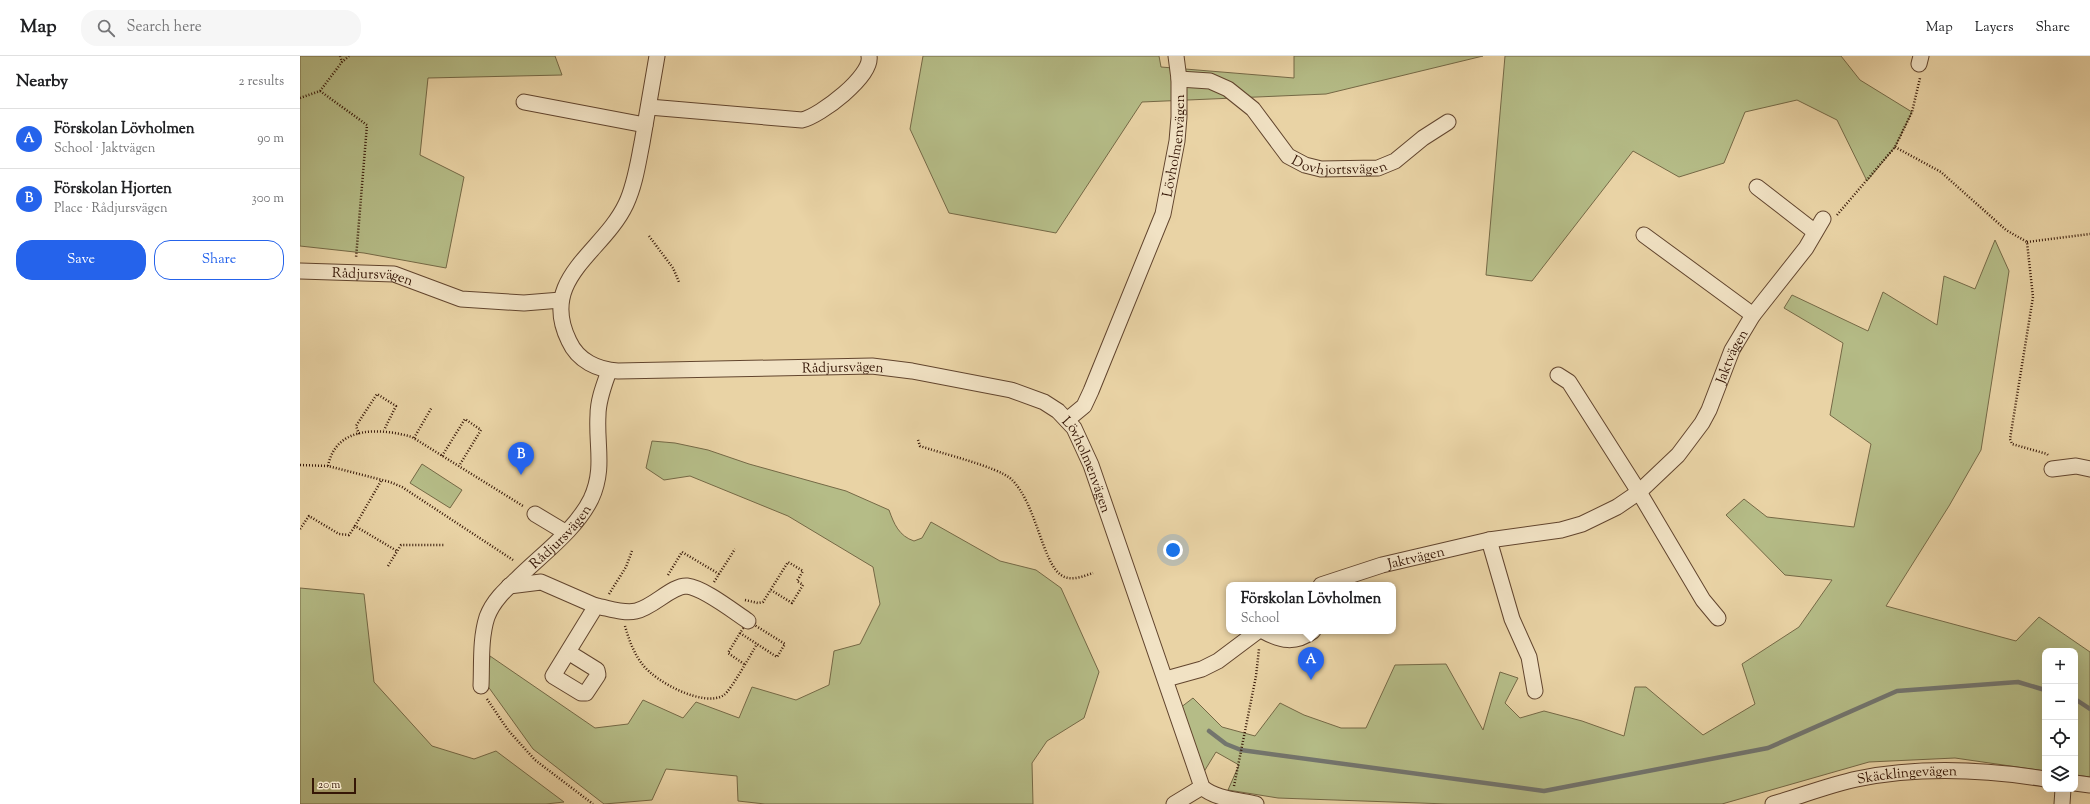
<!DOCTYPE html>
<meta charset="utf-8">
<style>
:root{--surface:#fff;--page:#f6f6f6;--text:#202124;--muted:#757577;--line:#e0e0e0;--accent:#2563eb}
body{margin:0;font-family:"Sorts Mill Goudy",serif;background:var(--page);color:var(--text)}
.controls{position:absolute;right:12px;bottom:12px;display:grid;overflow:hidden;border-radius:8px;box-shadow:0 4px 16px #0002}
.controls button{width:36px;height:36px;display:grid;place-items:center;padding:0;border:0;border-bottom:1px solid var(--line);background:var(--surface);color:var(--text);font:20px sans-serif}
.scale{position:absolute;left:12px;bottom:10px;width:44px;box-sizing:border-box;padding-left:4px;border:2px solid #351606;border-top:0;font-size:11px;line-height:14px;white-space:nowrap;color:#351606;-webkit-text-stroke:3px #f1e2c4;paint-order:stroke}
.you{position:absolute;left:873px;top:494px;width:14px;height:14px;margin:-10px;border:3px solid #fff;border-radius:50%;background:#1a73e8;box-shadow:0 0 0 6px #1a73e833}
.badge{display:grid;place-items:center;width:26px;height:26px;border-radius:50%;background:var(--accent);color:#fff;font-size:13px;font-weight:700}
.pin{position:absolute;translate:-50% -33px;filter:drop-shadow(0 1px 2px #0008)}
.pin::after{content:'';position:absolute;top:21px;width:14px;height:12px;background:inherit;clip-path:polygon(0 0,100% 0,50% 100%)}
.popup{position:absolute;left:926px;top:526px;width:170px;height:52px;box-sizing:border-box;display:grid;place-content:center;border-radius:8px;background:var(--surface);filter:drop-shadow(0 1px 3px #0005);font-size:13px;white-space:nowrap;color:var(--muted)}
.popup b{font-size:15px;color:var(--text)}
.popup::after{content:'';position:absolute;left:50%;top:100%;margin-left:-8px;border:8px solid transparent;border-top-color:var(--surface)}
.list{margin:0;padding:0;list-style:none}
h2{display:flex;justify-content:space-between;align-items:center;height:52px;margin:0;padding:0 16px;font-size:17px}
h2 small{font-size:13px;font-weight:400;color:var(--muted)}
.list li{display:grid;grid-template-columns:26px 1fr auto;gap:12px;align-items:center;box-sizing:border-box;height:60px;padding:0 16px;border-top:1px solid var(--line)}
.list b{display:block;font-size:15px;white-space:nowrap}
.list p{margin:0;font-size:13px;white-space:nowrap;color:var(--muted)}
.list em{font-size:13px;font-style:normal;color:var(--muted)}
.actions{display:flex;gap:8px;padding:12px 16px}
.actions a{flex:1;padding:9px 0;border:1px solid var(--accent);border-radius:16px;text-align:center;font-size:14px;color:var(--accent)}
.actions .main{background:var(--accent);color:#fff}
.icon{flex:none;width:22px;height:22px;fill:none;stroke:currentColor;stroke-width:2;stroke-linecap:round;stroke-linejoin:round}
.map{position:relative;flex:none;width:1790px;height:748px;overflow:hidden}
header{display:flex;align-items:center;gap:24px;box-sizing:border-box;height:56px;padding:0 20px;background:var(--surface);border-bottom:1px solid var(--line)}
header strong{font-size:19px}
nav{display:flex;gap:22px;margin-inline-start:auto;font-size:14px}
.search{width:280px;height:36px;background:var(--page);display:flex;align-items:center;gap:10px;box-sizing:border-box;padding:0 14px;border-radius:16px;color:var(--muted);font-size:15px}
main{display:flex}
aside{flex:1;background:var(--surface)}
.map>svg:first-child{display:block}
.green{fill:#b5bc87;stroke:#756946}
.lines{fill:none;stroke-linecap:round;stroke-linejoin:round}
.stream{stroke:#73756e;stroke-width:4.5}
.minor-casing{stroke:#62452e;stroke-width:17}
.path{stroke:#351606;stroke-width:2.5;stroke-dasharray:1 2;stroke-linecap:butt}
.minor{stroke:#f1e2c4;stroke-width:15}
.labels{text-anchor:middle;stroke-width:3;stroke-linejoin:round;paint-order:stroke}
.street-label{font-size:14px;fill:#351606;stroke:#f1e2c4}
</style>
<header>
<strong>Map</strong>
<div class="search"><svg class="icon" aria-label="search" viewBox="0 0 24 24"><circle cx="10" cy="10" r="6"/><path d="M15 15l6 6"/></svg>Search here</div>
<nav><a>Map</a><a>Layers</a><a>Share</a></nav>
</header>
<main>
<aside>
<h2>Nearby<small>2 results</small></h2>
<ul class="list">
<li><span class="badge">A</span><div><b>Förskolan Lövholmen</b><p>School · Jaktvägen</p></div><em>90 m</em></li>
<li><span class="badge">B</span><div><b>Förskolan Hjorten</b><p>Place · Rådjursvägen</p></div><em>300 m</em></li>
</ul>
<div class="actions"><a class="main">Save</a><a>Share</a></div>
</aside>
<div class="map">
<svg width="1790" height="748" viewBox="0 0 1790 748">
<rect width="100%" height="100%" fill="#e9d3a5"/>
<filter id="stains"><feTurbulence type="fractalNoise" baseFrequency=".005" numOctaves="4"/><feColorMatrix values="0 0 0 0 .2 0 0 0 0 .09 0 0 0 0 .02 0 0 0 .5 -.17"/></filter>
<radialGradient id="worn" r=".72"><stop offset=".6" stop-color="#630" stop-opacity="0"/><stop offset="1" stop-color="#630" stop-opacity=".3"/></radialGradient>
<path class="green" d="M 0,0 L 255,0 L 262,19 L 128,22 L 120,99 L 164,121 L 146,212 L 64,197 L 0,190 Z
M 623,0 L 859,0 L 861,11 L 994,22 L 994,0 L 1183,0 L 1026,38 L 842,46 L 756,177 L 649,157 L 610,73 Z
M 1205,0 L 1541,0 L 1560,24 L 1612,56 L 1595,91 L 1567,125 L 1537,64 L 1497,44 L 1445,56 L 1424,107 L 1379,121 L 1333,95 L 1232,225 L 1186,219 Z
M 1695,184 L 1709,215 L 1681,394 L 1649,450 L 1586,550 L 1716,585 L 1739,561 L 1790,596 L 1790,721 L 1775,719 L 1775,595 L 1745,595 L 1745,715 L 1655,702 L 1569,706 L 1422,748 L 1148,748 L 978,742 L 928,734 L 939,709 L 916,696 L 902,719 L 880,652 L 893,642 L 922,671 L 955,680 L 980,647 L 1004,659 L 1041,672 L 1066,672 L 1095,609 L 1146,608 L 1183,674 L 1200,616 L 1218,622 L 1205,647 L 1220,662 L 1244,655 L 1282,665 L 1324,680 L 1335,631 L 1346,631 L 1403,679 L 1455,648 L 1442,608 L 1499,571 L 1532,524 L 1485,519 L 1426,459 L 1444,443 L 1467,461 L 1554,471 L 1571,388 L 1530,359 L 1543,287 L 1484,252 L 1492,239 L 1568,275 L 1583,236 L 1637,269 L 1644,220 L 1675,233 Z
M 352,385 L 375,387 L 408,394 L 449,408 L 546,435 L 589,454 C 594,468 599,480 614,485 L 622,482 L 631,466 L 700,505 L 736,514 L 761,532 L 799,616 L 784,662 L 747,685 L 732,707 L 733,748 L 465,748 L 438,745 L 437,720 L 366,713 L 352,744 L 304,748 L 233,693 L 187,629 L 190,600 L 295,672 L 328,668 L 343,644 L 383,662 L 396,646 L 439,662 L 452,631 L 496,644 L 529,629 L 534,595 L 560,588 L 580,548 L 573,511 L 488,460 L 390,420 L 364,424 L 346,412 Z
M 122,408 L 162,434 L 150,452 L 110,427 Z
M 0,532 L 64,538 L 74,626 L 132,690 L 174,703 L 196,695 L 264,746 L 246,748 L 0,748 Z"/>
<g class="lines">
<path class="stream" d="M 1775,643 L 1790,653
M 909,675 L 926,688 L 941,694 L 1244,735 L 1468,692 L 1597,635 L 1718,626 L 1745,634"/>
<defs>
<g id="minor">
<path id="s1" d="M 357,0 C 352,29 347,58 342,87 C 338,107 335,129 326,148 C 303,197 238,222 269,285 C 278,305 298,314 318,315 L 572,310 L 612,315 L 711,334 L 744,346 L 758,355 L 774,372 L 791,409 L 902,731 C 915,743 939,744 956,748"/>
<path d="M 1619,8 L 1621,0"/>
<path id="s2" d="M 879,23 L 910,25 L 928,33 L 953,53 L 988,100 L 1005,109 L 1021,113 L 1078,112 L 1095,105 L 1123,82 L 1148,66"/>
<path d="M 224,46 L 345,69"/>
<path d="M 349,51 L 502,64 C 520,60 573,20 569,0"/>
<path d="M 1457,131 L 1515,176"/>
<path d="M 1344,179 L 1453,259"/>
<path id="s3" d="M 0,215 L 94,218 L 161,243 L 224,247 L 261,244"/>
<path d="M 1258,319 L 1269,326 L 1339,436 L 1403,544 L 1418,562"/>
<path id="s4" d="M 767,364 L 784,350 L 791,335 L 863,158 L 877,85 L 879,61 L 879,23 L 876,0"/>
<path d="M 1752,413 L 1776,410 L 1790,413"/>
<path d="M 235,458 L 265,476"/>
<path d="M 1189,484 L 1212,563 L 1229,601 L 1235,635"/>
<path id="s5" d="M 1021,529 L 1082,509 L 1189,484 L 1261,474 L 1282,468 L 1317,451 L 1339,436 L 1378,399 L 1402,367 L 1409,354 L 1432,294 L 1453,259 L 1506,192 L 1523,163"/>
<path d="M 209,530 L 241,526 L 296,550"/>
<path d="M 963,575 C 981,585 995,588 1013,575"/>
<path d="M 268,596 L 297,614 L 298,619 L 286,637 L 281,637 L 253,620 L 296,550 C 308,552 324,558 336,555 C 354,551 372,529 387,530 C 404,532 433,555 448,565"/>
<path d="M 866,623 L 902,613 L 918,605 L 958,575"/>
<path id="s6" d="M 181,630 C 182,608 180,583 187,561 C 193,545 205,534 217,523 C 242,498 275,475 291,443 C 305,413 296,389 298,359 C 298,344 304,329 309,315"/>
<path d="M 1775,727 L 1790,729"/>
<path d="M 874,748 L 902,731"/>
<path id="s7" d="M 1473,748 C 1501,740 1529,729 1557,723 C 1620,710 1682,713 1745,723"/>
<path d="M 1762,748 L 1763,733"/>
</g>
</defs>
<use href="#minor" class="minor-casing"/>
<path class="path" d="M 40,0 L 42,6
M 20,35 L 67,69 L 56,202
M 0,42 L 20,35 L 42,6 L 49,0
M 1595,91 L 1641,116 L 1706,174 L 1727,186 L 1733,241 L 1710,383 L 1712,388 L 1747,398 L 1748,399
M 1537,159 L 1595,91 L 1612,56 L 1620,22
M 349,180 L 373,212 L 379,226
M 1727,186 L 1790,178
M 59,378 L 56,370 L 77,338 L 96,350 L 84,374
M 114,382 L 132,351
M 618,384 L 620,390 C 640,397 698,411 711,423 C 736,446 742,506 761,519 C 771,526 784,520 793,517
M 142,400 L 165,363 L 181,374 L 159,410
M 0,409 L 28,410 L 90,426 L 102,431 L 213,504
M 28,410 C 36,369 81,372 112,381 L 223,450
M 81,425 L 55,470 L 97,495
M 0,473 L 9,460 L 39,478 L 49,479 L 55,470
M 88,510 L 101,489 L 145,489
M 368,519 L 382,496 L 419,518
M 414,526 L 435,493
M 309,538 L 326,511 L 332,495
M 445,544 L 458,547 L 463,546 L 488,506 L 503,515 L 497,525 L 503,529 L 492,547 L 471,534
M 448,565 L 485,588 L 477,601 L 440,577 Z
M 325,570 C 329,584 334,598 343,609 C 356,626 404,652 424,639 C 431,634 451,598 457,588
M 440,577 L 428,597 L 444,608
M 187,643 L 208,674 L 235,704 L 293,748
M 934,730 L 956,620 L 959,593"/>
<use href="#minor" class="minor"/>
</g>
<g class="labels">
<g class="street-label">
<text dy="5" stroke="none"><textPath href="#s4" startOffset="299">Lövholmenvägen</textPath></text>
<text dy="5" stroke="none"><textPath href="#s2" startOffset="195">Dovhjortsvägen</textPath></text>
<text dy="5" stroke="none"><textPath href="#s3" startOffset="73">Rådjursvägen</textPath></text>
<text dy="5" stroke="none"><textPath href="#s5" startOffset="501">Jaktvägen</textPath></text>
<text dy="5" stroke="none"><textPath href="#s1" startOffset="596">Rådjursvägen</textPath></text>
<text dy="5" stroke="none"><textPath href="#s1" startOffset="880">Lövholmenvägen</textPath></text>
<text dy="5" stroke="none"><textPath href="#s6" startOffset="179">Rådjursvägen</textPath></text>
<text dy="5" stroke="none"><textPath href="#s5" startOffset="99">Jaktvägen</textPath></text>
<text dy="5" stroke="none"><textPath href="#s7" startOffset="138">Skäcklingevägen</textPath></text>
</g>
</g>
<rect width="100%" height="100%" filter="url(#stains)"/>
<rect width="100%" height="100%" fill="url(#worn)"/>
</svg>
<div class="controls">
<button>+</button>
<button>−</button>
<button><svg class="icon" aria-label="locate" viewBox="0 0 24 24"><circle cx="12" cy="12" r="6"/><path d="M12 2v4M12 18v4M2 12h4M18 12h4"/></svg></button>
<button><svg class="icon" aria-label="layers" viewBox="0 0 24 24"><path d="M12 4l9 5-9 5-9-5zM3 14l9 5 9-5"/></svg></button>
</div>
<div class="scale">20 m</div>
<div class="you"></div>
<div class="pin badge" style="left:1011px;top:624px">A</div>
<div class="popup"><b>Förskolan Lövholmen</b>School</div>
<div class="pin badge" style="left:221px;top:419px">B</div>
</div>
</main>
